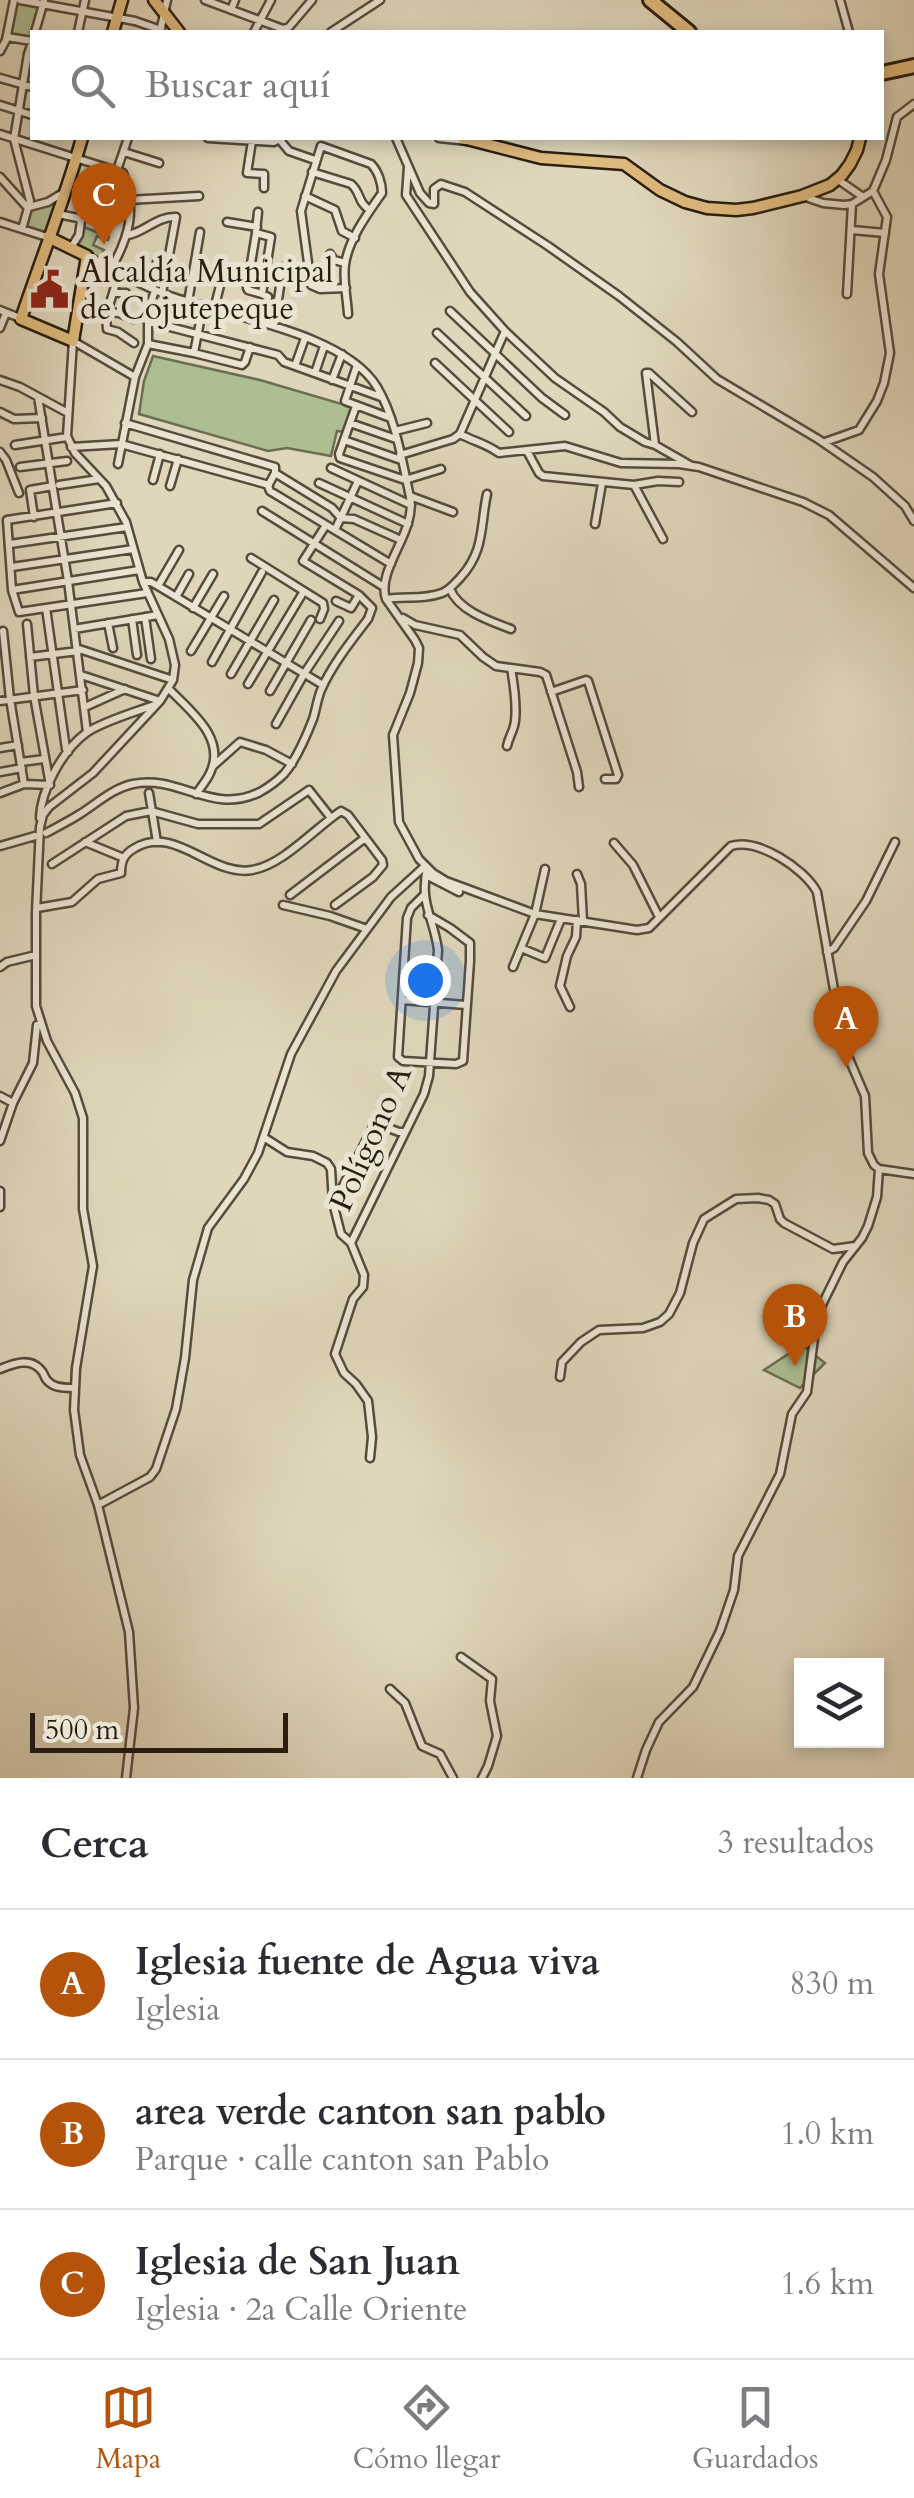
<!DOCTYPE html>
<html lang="es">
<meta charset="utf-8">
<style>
:root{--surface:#fff;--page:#f2f2f3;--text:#2b2b33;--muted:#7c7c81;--line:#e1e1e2;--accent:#b45309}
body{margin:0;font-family:Cardo,serif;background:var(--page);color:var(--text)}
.controls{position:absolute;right:30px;bottom:30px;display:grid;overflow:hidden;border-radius:0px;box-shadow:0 5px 15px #0003}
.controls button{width:90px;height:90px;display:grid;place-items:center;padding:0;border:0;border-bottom:2px solid var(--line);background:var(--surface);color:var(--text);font:50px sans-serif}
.scale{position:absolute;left:30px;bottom:25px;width:258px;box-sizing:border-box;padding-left:10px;border:5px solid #291e10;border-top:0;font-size:28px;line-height:35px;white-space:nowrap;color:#291e10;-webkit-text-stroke:8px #eae4d3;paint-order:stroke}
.you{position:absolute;left:425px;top:980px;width:35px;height:35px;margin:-25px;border:8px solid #fff;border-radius:50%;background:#1a73e8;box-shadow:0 0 0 15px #1a73e833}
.badge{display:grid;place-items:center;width:65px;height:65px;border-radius:50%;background:var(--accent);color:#fff;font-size:32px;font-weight:700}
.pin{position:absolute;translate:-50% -82px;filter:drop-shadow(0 2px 5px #0008)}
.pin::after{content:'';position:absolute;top:52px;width:35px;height:30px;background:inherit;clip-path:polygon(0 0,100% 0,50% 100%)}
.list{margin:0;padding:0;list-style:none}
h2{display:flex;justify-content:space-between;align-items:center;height:130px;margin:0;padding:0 40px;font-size:42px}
h2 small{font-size:32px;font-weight:400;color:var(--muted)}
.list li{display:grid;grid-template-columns:65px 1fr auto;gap:30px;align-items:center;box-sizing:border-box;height:150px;padding:0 40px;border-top:2px solid var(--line)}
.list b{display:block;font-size:38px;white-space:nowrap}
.list p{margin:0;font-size:32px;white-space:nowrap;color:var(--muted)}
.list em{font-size:32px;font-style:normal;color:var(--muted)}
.icon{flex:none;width:55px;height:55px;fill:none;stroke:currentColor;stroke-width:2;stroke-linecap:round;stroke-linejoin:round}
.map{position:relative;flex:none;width:914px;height:1778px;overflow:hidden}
.search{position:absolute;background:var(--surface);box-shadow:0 5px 15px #0003;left:30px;right:30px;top:30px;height:110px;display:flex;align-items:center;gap:25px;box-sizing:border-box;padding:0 35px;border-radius:0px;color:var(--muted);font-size:38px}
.sheet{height:580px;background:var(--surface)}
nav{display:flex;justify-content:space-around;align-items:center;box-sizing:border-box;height:140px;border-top:2px solid var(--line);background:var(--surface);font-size:28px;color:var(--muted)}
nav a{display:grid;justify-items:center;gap:5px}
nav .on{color:var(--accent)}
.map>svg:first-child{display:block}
.green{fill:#aebe93;stroke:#6c6e52;stroke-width:2.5}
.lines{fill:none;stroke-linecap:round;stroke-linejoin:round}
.minor-casing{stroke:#564c3b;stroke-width:11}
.major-casing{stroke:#291e10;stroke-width:15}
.highway-casing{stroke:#291e10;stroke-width:18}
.minor{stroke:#eae4d3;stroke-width:6}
.major{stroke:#e0bb7e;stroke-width:10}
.highway{stroke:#e0bb7e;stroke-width:12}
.labels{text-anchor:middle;stroke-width:10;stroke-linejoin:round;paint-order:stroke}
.poi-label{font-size:32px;fill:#291e10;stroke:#eae4d3;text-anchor:start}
.street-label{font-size:32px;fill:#291e10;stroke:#eae4d3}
</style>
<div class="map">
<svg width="914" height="1778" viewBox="0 0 914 1778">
<rect width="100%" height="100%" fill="#dfd6bb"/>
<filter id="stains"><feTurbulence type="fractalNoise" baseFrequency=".002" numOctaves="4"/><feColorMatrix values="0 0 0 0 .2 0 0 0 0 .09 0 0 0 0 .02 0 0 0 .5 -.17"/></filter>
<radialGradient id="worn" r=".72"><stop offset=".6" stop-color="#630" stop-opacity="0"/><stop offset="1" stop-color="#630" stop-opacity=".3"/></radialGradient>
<path class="green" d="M 16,1 L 42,5 L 30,39 L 10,34 Z
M 59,199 L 46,234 L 27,229 L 23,224 C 29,205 42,204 59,199 Z
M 84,227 L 109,237 L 108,240 L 97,236 L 93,245 L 104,250 L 100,258 L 75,247 Z
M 153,356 L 260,380 L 352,407 L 344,432 L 337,431 L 331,456 L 287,448 L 268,451 L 139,414 L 144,381 Z
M 802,1345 L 825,1363 L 800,1388 L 764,1370 Z"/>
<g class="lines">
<defs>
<path id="minor" d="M 20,0 L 135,21 L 161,30
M 205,0 L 283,29 L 289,27 L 312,0
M 840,0 L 849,32
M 231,10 L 235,0
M 35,32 L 44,1
M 78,32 L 85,0
M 160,32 L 167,0
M 254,32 L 271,0
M 331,32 L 380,0
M 7,37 L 32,41
M 0,51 L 6,40 L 14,0
M 0,78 L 32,87
M 0,105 L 32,115
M 0,134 L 123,173 C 137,210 129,237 111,269
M 208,138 L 274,142 L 281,138
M 396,138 L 420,193 L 429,203 L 434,204 L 434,189 L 441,184 L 465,192 L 548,246 L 619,296 L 677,342 L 717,379 L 818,439 L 873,477 L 905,506 L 914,521
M 439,138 L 467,141
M 279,139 L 289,151 L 315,160
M 252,141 L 247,173 L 264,174 L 264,188
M 124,152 L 159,163
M 408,167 L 406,195 L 470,292 L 505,331 L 555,378 L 604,412 L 620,427 L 645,442 L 655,445
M 117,170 L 128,138
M 312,172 L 351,184 C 361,192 357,202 370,210
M 0,177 L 27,207
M 837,179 L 863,197
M 105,191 L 111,169
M 305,196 L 335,210 L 342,231 L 355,238
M 803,196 L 823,203 L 844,205 L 852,204 L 873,191 L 886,160 L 897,117 L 914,104
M 128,200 L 199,196
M 29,207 L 48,202 L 63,193
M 58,214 L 78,218 L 81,221 L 79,235 L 70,249
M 0,222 L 47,237
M 227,222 L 257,227
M 22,229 L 30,201 L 14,139 L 28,54 L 32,43
M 852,230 L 885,233
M 256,231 L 258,212
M 128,235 C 145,232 157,216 176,217 L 162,293
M 330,254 L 334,260 L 345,263
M 87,256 C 114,270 141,286 170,296 C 227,316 345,333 377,387 C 396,419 402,461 410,497 C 417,532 376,569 386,599
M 157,262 L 168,264
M 119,273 L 106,316 L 107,329 L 118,332 L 134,343
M 346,288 L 320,289 L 311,285 L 301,211 L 321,146 L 371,164 C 378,171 382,183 382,193 C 368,213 348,240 345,265 C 343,280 347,298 348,314
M 113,293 L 126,293
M 262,294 L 248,290 L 247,288 L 256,233 L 271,237 L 262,294 L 268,297 L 264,323
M 847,294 L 852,204
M 188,302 L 200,232
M 214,309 L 223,274
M 0,310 L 20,318
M 450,311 L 542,398 L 565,415
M 108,312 L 119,313 L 133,319
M 147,321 L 278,355 L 284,362 L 381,397
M 274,326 L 283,267
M 0,328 L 6,313
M 437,333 L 526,416
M 148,344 L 194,353 L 203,306
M 194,353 L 242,365 L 245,362 L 250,347
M 435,363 L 509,432
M 357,365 L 345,401 L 388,417
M 295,366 L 305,338
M 315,373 L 324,346
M 0,380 L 20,387 L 68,413
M 332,380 L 342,354
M 38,397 L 68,581 L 87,732
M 356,406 L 339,454 L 340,458 L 405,480 L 441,469
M 0,412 L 14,419 L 42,418
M 125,423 L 275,467 L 275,473 L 268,486 L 270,491 L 391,564
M 350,423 L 396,439
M 395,431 L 427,423
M 460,434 C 475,442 485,443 499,453 L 565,446 L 621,463 L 679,464 L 699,467 L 803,502 L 829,515 L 914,588
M 344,440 L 401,460
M 825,442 L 859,430 L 877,401 L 884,383 L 890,353 L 879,274 L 887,217 L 873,191
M 15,445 L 67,437
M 71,447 L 121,444 L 269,485
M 527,451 L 539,473 L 543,476 L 634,485 L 663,539
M 0,452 L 6,460 L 19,493
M 400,455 L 453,439 L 460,434 L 505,331
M 118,464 L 135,377 L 148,344 L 148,310 L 155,291
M 690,465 L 655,445 L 646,373 L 649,373 L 692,412
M 20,467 L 67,461
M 331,468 L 411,505
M 275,473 L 332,508 L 341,518 L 354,519 L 401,540
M 153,480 L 160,454
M 319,483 L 408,524
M 59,485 L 99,479
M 634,485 L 658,481 L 679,482
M 170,486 L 178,459
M 410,496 L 453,512
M 117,503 L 7,520 L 12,590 L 19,612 L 147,593
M 262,511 L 384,587
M 34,517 L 30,490 L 53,486
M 595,524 L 602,483
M 335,530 L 358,481
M 10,544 L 127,527
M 251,558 L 323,603 L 324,609 L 320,619
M 12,567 L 133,549
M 143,582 L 151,582 L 158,586 L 323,685
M 158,586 L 179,550
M 450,589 C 459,611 490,621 511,629
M 12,590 L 139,570
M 176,597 L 189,574
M 386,599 L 415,640 L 419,648 L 418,663 L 410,693 L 393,735 L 399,822 L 419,859 L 433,873 L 446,881 L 535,914 L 637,930 L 649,928 L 731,846 C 758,838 804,868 817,892 L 844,1047 L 865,1096 L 868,1153 L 874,1165 L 879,1169 L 914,1174
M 386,599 C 405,596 423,600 442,593 C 450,590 454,584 460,578 C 485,551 480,527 487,494
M 336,601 L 351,608 L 359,595
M 46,608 L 66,749 L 68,752
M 193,608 L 213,574
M 145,617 L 151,659
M 403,618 L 415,625 L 460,635 L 483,657 L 496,666 L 540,672 L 546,675 L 577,772 L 579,787
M 132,619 L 137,655
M 108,623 L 113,648
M 74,629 L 158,615
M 3,631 L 10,699 L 24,784
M 79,649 L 173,680
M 191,651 L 224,596
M 30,657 L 78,651
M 212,662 L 262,572
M 231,674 L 274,600
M 81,675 L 160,701
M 248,684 L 304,591
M 169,689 C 190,711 227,738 210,773 C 207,780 201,787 196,794
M 270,691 L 311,620
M 551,692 L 586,680 L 588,681 L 618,775 L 616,779 L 605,779
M 0,701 L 83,690
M 85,707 L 125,689
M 276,724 L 304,674 L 339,621
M 507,746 C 509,736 514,731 515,721 C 517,704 514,685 511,668
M 0,748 L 18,745
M 21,762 L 44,759
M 213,766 L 240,742 L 266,750 L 292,764
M 0,772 L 22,768
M 0,793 L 24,784 L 50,785 L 34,696 L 27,624
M 149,793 L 157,842
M 40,818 C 41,789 63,750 86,733 C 101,722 135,712 154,705
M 46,833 C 57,827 69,821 80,814 C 96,804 113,788 133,784 C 179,774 212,816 260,792 C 269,787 277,781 284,774 C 297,759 306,737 313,719 C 316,710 317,700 321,690 C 332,665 351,641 368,619 L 372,608 L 359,595 L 303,561 L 326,525
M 85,842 L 124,858
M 614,843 L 633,865 L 659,917
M 0,846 L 35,836
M 52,864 L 126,816 L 151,811 L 198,824 L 259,824 L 309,790 L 331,818
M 577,874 L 581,884 L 583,921
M 426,875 L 459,892
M 425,894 L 411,908 L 407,918 L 398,1057 L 403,1061 L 456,1064 L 463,1061 L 470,961 L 470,943 L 450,928 L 428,915
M 290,895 L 365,838
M 283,905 L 330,916 L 367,929
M 37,908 L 72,902 L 98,879 L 121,873 C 121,861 124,854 135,848 C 175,824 211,877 252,870 C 283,865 315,828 341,811 L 348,815 L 382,860 L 383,865 L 373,877 L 335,905
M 521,948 L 545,958 L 561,919
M 827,952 L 834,948 L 866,901 L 895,842
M 0,967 L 7,962 L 36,955
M 513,967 L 535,914 L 545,869
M 402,1000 L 466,1005
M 570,1007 L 560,986 L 567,956 L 576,937 L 577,920
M 0,1096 L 13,1103
M 265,1138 L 287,1152 L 313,1156 L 327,1163 L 331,1169 L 333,1203 L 341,1234 L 351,1243 L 364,1275 L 363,1287 L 353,1299 L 335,1354 L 344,1373 L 356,1384 L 368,1401 L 372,1437 L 370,1458
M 0,1141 L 13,1103 L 33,1063 L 37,1025
M 0,1191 L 0,1207
M 334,1204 L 375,1123 L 399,1132 L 405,1132
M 351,1243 L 424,1094 L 429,1076 L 438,950 C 434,918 419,903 427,868
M 0,1369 C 13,1364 29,1357 40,1369 C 47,1376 42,1377 50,1383 C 56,1388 66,1388 75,1388
M 560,1377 L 562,1362 L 581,1342 L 599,1330 L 643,1328 L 660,1322 L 669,1314 L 680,1293 L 693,1243 L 704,1219 L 736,1199 L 758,1198 L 769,1200 L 775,1204 L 780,1219 L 784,1223 L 833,1249 L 855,1246
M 98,1505 L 150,1477 L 156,1469 L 176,1409 L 185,1358 L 193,1280 L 208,1228 L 244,1179 L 258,1153 L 291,1054 L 336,971 L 391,897 L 425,866
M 461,1657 L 492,1679 L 490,1701 L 497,1736 L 488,1766 L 482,1778
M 390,1689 L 405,1703 L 422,1746 L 440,1754 L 453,1778
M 126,1778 L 134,1708 L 129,1632 L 98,1505 L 80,1455 L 74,1410 L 76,1368 L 93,1266 L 83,1209 L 83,1118 L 75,1093 L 47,1041 L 36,1006 L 36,912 L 40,827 L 43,815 L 49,807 L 93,773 L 160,701 L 173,680 L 175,665 L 169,639 L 143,582 L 126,522 L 106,486 L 75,453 L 67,436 L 73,341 L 135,377
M 637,1778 L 646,1750 L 659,1722 L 693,1687 L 720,1631 L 734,1590 L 738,1556 L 780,1474 L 792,1414 L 807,1392 L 817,1315 L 843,1262 L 862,1238 L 868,1226 L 877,1197 L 879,1169"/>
<path id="major" d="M 154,0 L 179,32
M 113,32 L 122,0
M 463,138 L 541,158 L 624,164 L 660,190 L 685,202 L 707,208 L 736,210 L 753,208 L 802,196 L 830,185 L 842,175 L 850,164 L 857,150 L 860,138
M 48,237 L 87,256 L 73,341 L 21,319 C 41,259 65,199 82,138"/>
<path id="highway" d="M 650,0 L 689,32
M 882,73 L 914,66"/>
</defs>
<use href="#minor" class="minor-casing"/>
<use href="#major" class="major-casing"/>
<use href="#highway" class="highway-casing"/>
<use href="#minor" class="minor"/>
<use href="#major" class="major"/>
<use href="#highway" class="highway"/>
</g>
<defs>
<symbol id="civic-bare" viewBox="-9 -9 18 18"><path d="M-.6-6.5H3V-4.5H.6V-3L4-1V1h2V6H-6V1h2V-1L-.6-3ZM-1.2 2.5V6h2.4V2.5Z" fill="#8f2418" stroke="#eae4d3" stroke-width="2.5" paint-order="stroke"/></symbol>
</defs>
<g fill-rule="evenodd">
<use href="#civic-bare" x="22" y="262" width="55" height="55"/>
</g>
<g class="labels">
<g class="poi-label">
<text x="80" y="282">Alcaldía Municipal<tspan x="80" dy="37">de Cojutepeque</tspan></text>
</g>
<g class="street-label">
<text transform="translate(370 1138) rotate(-66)" y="11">Polígono A</text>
</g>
</g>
<rect width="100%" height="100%" filter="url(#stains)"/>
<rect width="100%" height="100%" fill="url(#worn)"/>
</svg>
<div class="controls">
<button><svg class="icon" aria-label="layers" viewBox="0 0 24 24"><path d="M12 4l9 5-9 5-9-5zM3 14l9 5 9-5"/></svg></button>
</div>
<div class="scale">500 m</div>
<div class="you"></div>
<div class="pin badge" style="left:846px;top:1068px">A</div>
<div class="pin badge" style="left:795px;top:1366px">B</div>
<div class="pin badge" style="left:104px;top:245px">C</div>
<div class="search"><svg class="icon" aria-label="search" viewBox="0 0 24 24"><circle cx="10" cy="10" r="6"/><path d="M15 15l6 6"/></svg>Buscar aquí</div>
</div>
<section class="sheet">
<h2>Cerca<small>3 resultados</small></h2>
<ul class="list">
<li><span class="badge">A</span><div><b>Iglesia fuente de Agua viva</b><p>Iglesia</p></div><em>830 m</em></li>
<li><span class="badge">B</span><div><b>area verde canton san pablo</b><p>Parque · calle canton san Pablo</p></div><em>1.0 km</em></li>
<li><span class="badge">C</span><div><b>Iglesia de San Juan</b><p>Iglesia · 2a Calle Oriente</p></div><em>1.6 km</em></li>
</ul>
</section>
<nav>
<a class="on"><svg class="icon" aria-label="map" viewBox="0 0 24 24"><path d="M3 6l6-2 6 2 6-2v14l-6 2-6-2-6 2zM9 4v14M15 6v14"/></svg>Mapa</a>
<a><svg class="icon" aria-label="directions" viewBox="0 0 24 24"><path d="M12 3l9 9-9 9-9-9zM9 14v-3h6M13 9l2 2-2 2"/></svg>Cómo llegar</a>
<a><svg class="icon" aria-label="saved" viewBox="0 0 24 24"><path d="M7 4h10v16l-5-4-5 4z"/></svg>Guardados</a>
</nav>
